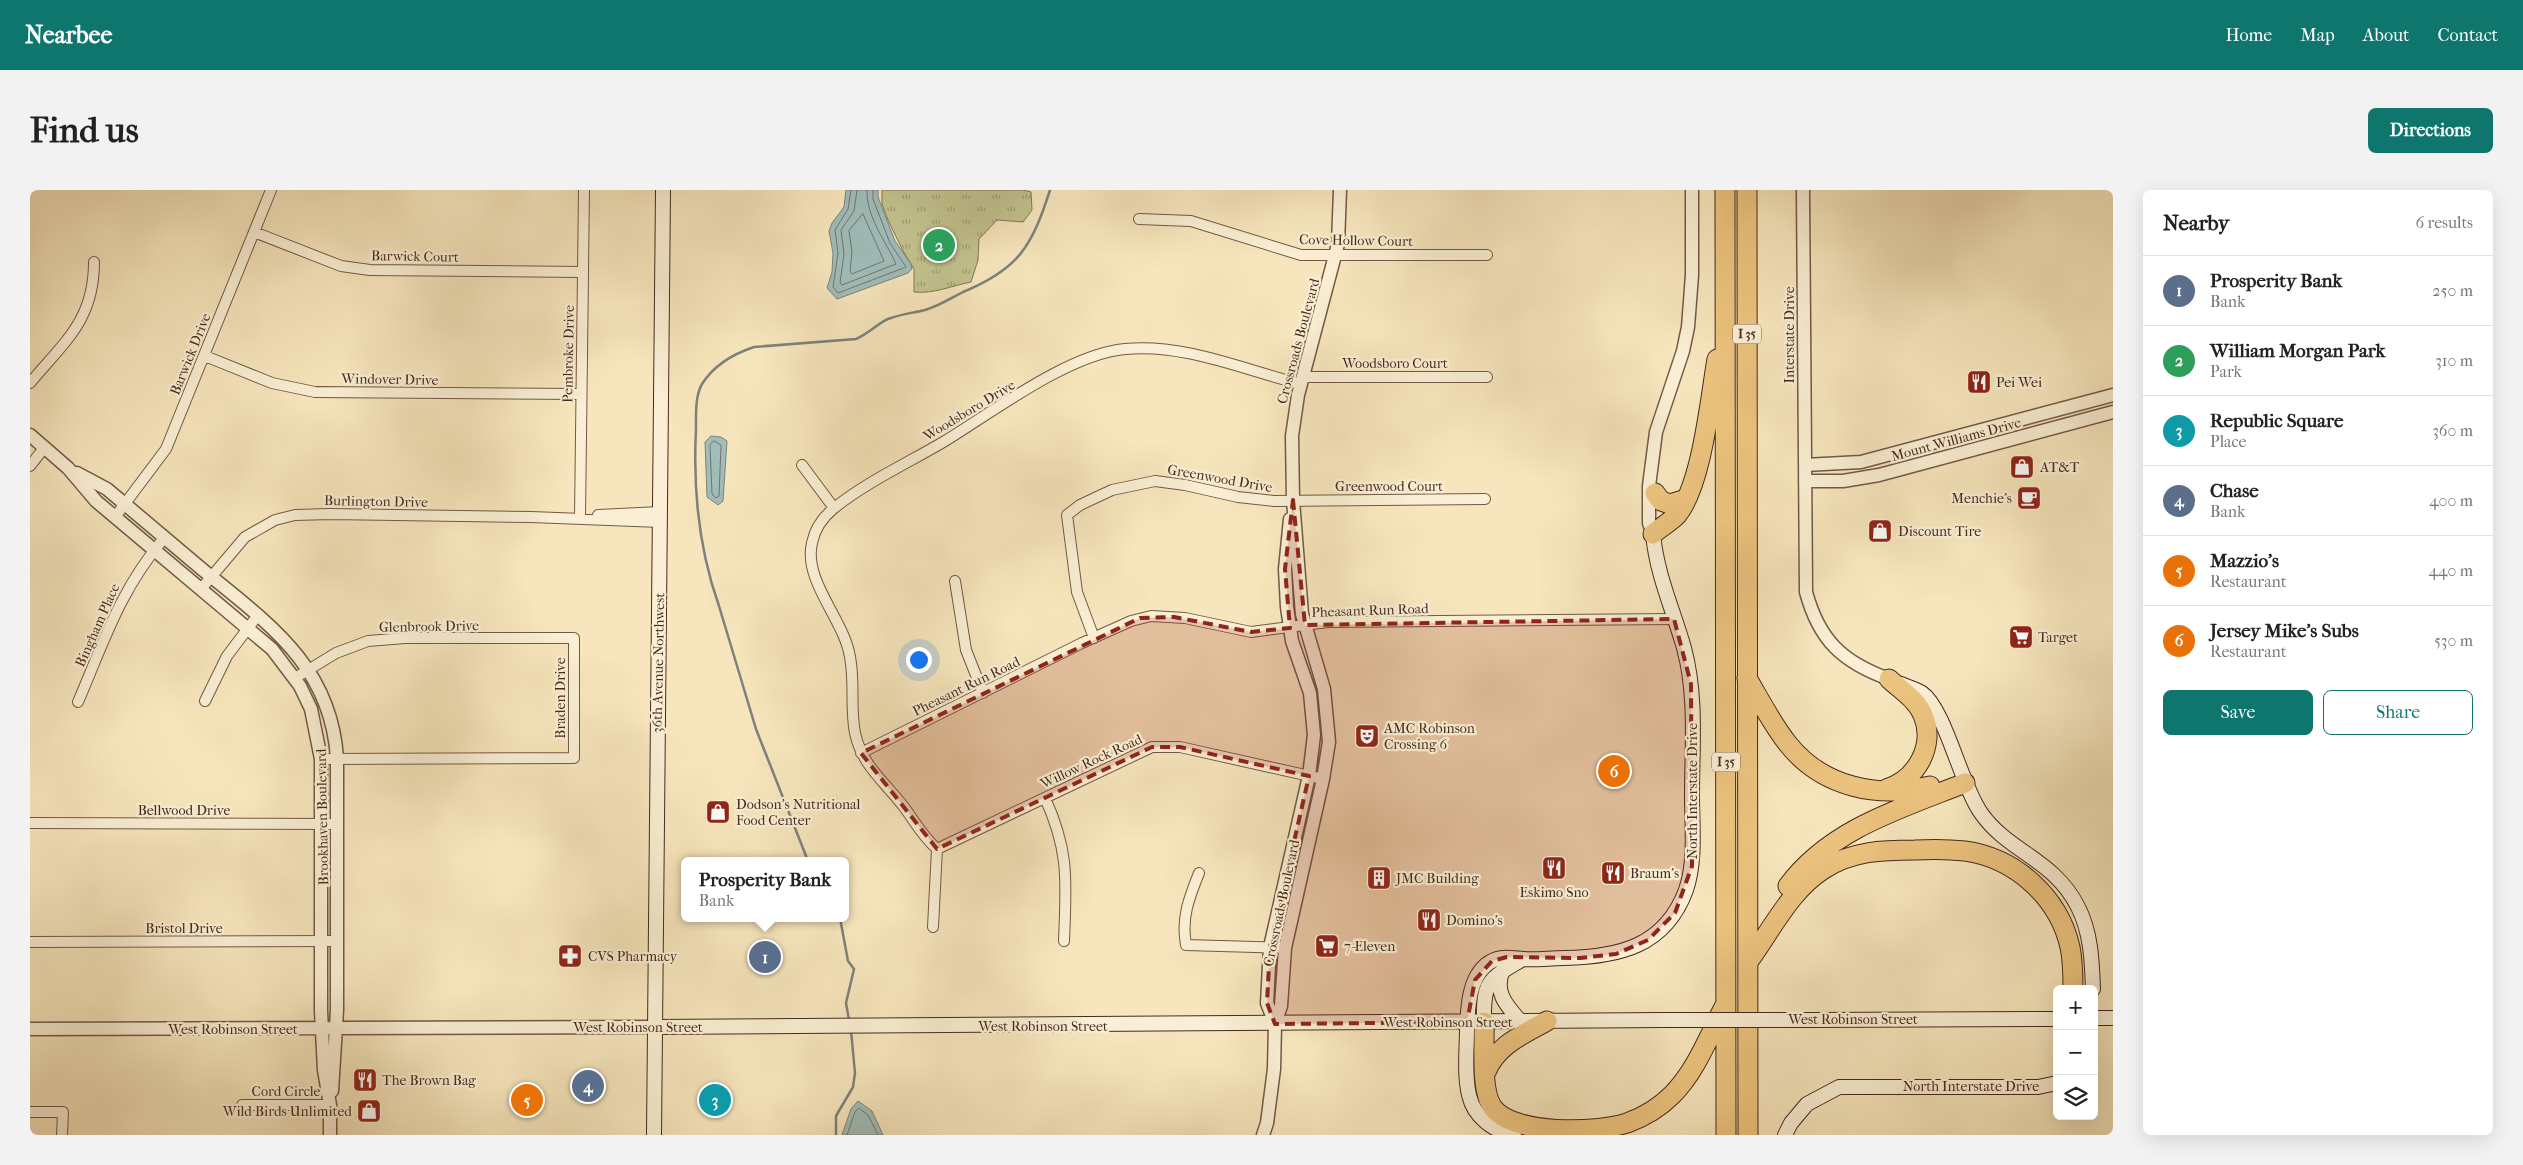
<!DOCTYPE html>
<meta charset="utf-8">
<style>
:root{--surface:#fff;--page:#f2f2f2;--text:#222;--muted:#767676;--line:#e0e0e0;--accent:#0f766e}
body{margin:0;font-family:"IM FELL French Canon",serif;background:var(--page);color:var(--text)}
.controls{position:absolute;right:15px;bottom:15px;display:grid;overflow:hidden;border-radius:8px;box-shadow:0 5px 20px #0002}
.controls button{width:45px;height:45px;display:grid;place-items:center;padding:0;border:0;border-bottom:1px solid var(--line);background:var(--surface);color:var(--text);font:25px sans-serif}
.you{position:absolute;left:888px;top:469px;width:18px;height:18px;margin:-12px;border:4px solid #fff;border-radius:50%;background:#1a73e8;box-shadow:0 0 0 8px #1a73e833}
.badge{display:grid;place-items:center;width:32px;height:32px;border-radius:50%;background:var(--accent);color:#fff;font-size:16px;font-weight:700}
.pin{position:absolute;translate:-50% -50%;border:2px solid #fff;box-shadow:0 1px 5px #0006}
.popup{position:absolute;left:651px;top:667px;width:168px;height:65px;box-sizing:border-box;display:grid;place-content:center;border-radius:8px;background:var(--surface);filter:drop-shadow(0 1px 4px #0005);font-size:16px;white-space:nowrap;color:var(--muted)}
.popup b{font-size:19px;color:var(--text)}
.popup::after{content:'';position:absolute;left:50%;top:100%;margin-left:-10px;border:10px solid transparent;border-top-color:var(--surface)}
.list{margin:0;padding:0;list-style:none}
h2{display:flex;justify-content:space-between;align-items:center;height:65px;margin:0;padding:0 20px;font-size:21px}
h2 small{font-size:16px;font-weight:400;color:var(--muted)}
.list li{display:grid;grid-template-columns:32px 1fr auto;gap:15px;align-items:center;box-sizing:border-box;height:70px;padding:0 20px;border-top:1px solid var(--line)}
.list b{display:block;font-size:19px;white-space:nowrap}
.list p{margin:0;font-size:16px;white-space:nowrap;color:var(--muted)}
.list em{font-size:16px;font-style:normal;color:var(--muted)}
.actions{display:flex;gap:10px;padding:15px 20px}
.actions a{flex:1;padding:11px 0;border:1px solid var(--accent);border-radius:8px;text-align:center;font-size:18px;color:var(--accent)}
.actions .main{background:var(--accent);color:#fff}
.icon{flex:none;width:28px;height:28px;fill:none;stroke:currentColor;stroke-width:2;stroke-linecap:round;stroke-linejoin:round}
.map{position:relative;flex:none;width:2083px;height:945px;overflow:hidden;border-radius:8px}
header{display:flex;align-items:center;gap:30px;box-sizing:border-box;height:70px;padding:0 25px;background:var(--accent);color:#fff}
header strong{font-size:24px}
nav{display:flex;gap:28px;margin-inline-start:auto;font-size:18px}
.intro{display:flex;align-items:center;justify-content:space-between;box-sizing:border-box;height:120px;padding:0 30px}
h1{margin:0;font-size:35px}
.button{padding:12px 22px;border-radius:8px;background:var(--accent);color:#fff;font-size:18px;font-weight:700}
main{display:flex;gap:30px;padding:0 30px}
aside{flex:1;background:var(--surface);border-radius:8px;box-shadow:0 5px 20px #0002}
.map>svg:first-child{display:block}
.park{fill:url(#park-tufts);stroke:#847656}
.water{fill:#a0bdba;stroke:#7c827c}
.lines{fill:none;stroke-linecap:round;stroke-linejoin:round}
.shore{stroke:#72746c;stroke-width:1}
.stream{stroke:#7c827c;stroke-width:2.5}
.minor-casing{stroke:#725946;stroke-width:12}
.tertiary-casing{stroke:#725946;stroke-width:15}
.secondary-casing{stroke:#452a1e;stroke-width:16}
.motorway-casing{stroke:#452a1e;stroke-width:21}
.minor{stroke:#faefd4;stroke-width:10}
.tertiary{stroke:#faefd4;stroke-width:12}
.secondary{stroke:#faefd4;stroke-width:14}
.motorway{stroke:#ecc37e;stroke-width:19}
.secondary-bridge-casing{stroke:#452a1e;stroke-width:16;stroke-linecap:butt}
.secondary-bridge{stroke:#faefd4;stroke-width:14}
.marked{fill:#8f2418;fill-opacity:0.2;stroke:#8f2418;stroke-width:4;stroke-dasharray:10 6;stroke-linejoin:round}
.labels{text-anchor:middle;stroke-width:4.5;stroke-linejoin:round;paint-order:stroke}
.shield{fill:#faefd4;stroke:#7b6555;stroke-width:1}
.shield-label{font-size:12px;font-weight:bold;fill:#452a1e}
.street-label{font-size:14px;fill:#452a1e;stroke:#faefd4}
.poi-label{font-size:14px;fill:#452a1e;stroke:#faefd4;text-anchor:start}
</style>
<header>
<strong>Nearbee</strong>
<nav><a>Home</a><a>Map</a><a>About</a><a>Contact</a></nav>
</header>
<div class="intro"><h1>Find us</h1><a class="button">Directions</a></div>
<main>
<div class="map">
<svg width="2083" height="945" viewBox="0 0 2083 945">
<defs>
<pattern id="park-tufts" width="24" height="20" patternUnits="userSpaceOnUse" patternTransform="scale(1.25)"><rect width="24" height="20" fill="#c2c38e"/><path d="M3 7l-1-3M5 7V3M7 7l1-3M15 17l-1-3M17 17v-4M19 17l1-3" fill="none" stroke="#9f9f73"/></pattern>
</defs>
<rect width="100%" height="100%" fill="#f7e6bd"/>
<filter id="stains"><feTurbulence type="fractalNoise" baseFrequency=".004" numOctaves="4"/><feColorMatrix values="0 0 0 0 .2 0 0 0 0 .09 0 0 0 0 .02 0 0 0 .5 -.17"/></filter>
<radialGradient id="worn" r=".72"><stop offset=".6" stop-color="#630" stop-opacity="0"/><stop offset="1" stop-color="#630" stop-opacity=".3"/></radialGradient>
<path class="park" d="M 852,0 L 993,0 L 1001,2 L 1002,20 L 993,32 L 967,30 L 949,49 L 948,70 L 941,92 C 921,96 904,104 884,102 L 884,79 L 872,59 L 858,30 L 852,14 Z"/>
<path class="water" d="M 816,0 L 848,0 L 848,7 L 865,51 L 881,74 L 882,79 L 878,83 L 807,109 L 797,98 L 802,82 L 803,63 L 799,41 L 802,33 L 814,17 Z
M 681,246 L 691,247 L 697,251 L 693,311 L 688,315 L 677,307 L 675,252 Z
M 828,911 L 842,921 L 853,945 L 812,945 L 821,919 Z"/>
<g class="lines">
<path class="shore" d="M 821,0 L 818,19 L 805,40 L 808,63 L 803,97 L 808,103 L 876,77 L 860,53 L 843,9 L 843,0
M 827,0 L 824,21 L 811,40 L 814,64 L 810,93 L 812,95 L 866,74 C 856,51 836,27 837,0
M 833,24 L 854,71 L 822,84 L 820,81 L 822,62 L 819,41 Z
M 684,251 L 691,255 L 689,306 L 686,308 L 682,304 L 680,255 Z
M 817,945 L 825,922 L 829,918 L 838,925 L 848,945"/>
<path class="stream" d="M 778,671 L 726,539 L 689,416 C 669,360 663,298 666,239 C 666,225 665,206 672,194 C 684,175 703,164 724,157 L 826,149 C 840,143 848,133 858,129 C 871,124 883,123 895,120 C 909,116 921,108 933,102 C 989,79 1002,56 1020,0
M 810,728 L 818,771 L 824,779 L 816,813 L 819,830
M 806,945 L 806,926 L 823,897 L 825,883 L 821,841"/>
<defs>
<path id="minor" d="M 1109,29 L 1161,31 L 1271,65 L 1457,65
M 224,42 L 311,76 L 340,80 L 553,82
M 175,166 L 242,193 L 285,202 L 551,204
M 1273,187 L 1457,187
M 0,193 C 35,151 64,130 64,72
M 772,275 L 804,318
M 0,276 L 14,258
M 568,325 L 630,322
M 85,327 L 136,259 L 241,0
M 550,328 L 554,0
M 925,391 L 936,460 L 953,503
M 171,399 L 215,347 L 245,330 L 265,325 L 300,324 L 501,327 L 630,332
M 1064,448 L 1047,402 L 1037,325 L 1050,315 L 1082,300 L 1125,291 L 1155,295 L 1208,307 L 1244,311 L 1455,309
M 265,488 L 306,463 L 338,451 L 375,448 L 544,448 L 544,568 L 291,569
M 175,511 L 197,466 L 228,425
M 48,512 C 75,449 89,402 134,348
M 831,563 L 1052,453 L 1101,431 L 1121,426 L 1155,428 L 1221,442 L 1298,432 L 1644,429
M 1015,608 C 1040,663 1036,692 1034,751
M 0,633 L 307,634
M 907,659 C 893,647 885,632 874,617 C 855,592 832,576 825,543 C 820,518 825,492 820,467 C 814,429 773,391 782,353 C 785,338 792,328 803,319 C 836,292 878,273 915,251 C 964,221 1039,164 1095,159 C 1154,153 1214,180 1271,194
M 907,659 L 1122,557 L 1150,557 L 1293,589
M 1169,683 C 1159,708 1151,728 1156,755 L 1255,758
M 903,737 L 907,659
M 0,752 L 308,751
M 212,915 L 300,915
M 0,922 L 33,922 L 32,945"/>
<path id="tertiary" d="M 1773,0 L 1776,402 C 1789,450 1812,472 1859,489
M 0,245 L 38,278 L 66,311 L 85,327 L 242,459 L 270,496 L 281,519 L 291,569 L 291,821 L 294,880 L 300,915 L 300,945
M 1775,275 L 1831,272 L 2083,205
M 47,283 L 77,299 C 109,326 141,353 173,380 C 239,434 301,476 307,568 L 307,820 L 302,901
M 1775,291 L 1813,291 L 1849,285 L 2083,222
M 1623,344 L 1619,333 L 1619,296 L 1626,242 L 1653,161 L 1658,137 L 1662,85 L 1662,0
M 1245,834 L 1237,813 L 1240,757 L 1279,586 L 1284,545 L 1280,503 L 1262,451 L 1257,417 L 1255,379 L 1260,329
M 0,839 L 624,837
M 1233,945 L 1237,933 L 1244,879 L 1245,834 L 1251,816 L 1255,758 L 1293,589 L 1299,552 L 1294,499 L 1272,424 L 1263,310 L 1262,246 L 1268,205 L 1308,54 L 1310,0"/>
<path id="secondary" d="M 1871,494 C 1877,497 1886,499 1892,503 C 1915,519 1931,595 1951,623 C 1978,662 2024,669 2048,717 C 2061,742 2062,771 2063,799
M 1473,780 C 1463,802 1477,816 1491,832
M 2064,828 L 2083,828
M 1780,830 L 2027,829
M 1454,832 C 1453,790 1459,789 1493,769
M 624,837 L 1633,830
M 624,945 L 633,0
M 1484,945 C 1463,941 1444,927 1439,905 C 1434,883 1437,860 1437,838 C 1438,817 1439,789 1456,775 C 1468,765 1479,768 1494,769 C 1507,770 1520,768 1534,768 C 1588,767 1635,757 1656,700 C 1666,671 1662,636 1662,605 C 1662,557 1667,506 1654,458 C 1643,419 1627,386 1623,344
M 1755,945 L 1761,933 L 1777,914 L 1809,897 L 2008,897 L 2027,893"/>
<path id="motorway" d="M 1695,0 L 1696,945
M 1717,0 L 1718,945
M 1625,303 L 1631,311 L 1640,314 L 1656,309
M 1623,344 C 1630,338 1640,332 1647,325 C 1672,295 1680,209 1687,169
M 1717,488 C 1730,510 1742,534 1758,554 C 1792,597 1848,609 1900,596
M 1856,599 C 1886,590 1906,556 1893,525 C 1887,510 1871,500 1859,489
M 1758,696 C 1800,639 1872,618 1935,593
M 1718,772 C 1741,741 1760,700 1794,679 C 1822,661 1853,660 1885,660 C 1902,659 1918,659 1935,661 C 1986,668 2029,708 2040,757 C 2043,771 2043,785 2043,799
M 1454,832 C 1455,855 1450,900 1463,918 C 1484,945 1566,943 1597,933 C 1614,927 1629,918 1642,905 C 1666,881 1679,846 1694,817
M 1456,882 C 1467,855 1492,845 1517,831"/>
</defs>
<use href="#minor" class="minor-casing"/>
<use href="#tertiary" class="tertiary-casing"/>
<use href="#secondary" class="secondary-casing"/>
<use href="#motorway" class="motorway-casing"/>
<use href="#minor" class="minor"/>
<use href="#tertiary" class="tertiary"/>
<use href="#secondary" class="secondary"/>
<use href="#motorway" class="motorway"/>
<defs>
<path id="secondary-bridge" d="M 1633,830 L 1780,830"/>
</defs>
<use href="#secondary-bridge" class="secondary-bridge-casing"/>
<use href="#secondary-bridge" class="secondary-bridge"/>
</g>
<path class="marked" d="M 1263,310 L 1275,435 L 1644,429 L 1661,494 L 1662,676 L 1645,723 L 1618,750 L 1586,764 L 1550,768 L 1477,767 L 1462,771 L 1445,790 L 1437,832 L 1245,834 L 1237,813 L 1240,757 L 1279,586 L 1150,557 L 1122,557 L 907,659 L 831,563 L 1110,428 L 1144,427 L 1221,442 L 1260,438 L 1255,379 Z"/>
<defs>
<symbol id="restaurant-square" viewBox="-11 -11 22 22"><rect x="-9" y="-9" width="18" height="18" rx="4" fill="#8f2418" stroke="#faefd4"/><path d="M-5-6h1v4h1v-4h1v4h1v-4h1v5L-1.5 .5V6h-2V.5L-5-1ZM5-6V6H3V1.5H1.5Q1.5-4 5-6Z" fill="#fff"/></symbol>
<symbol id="shop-square" viewBox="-11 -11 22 22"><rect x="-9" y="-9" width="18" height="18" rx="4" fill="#8f2418" stroke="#faefd4"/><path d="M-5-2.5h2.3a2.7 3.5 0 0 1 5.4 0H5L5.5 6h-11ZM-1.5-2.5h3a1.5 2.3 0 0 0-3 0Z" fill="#fff"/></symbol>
<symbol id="cafe-square" viewBox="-11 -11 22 22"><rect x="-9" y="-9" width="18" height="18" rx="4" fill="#8f2418" stroke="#faefd4"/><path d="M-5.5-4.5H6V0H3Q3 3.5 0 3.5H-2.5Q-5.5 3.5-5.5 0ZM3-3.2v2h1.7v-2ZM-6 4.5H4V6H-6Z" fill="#fff"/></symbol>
<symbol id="supermarket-square" viewBox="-11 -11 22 22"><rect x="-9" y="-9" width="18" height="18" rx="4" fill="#8f2418" stroke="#faefd4"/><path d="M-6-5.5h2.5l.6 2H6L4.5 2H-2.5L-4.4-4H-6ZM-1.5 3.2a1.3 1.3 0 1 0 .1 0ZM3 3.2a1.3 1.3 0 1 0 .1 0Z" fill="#fff"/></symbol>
<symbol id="theatre-square" viewBox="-11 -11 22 22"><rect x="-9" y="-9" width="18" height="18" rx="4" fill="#8f2418" stroke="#faefd4"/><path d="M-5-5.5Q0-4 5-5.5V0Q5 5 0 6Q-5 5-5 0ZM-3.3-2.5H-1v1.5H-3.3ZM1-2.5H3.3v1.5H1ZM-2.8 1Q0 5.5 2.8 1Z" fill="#fff"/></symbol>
<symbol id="building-square" viewBox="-11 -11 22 22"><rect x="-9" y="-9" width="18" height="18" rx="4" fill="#8f2418" stroke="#faefd4"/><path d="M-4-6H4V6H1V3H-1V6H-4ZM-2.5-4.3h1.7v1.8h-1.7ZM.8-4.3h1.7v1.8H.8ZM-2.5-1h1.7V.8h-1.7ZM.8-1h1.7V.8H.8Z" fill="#fff"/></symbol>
<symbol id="pharmacy-square" viewBox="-11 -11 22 22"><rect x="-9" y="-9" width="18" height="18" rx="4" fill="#8f2418" stroke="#faefd4"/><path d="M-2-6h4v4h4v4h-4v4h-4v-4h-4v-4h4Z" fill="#fff"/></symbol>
</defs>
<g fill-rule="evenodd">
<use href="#restaurant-square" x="1935" y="178" width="28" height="28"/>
<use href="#shop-square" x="1978" y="263" width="28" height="28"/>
<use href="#cafe-square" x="1985" y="294" width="28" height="28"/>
<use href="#shop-square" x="1836" y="327" width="28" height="28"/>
<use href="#supermarket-square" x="1977" y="433" width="28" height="28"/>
<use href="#theatre-square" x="1323" y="532" width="28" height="28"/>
<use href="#shop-square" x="674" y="608" width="28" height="28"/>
<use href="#restaurant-square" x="1510" y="664" width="28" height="28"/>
<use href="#restaurant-square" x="1569" y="669" width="28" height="28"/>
<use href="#building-square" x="1335" y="674" width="28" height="28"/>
<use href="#restaurant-square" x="1385" y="716" width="28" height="28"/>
<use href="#supermarket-square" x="1283" y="742" width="28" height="28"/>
<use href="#pharmacy-square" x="526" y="752" width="28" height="28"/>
<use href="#restaurant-square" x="321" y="876" width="28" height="28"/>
<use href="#shop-square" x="325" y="907" width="28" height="28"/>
</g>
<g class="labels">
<g class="shield">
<rect x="1703" y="134.5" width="28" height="19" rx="4"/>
<rect x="1682" y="562.5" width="28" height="19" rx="4"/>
</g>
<g class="shield-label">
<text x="1717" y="148">I 35</text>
<text x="1696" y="576">I 35</text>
</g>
<g class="street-label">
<text transform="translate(1326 50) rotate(1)" y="5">Cove Hollow Court</text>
<text transform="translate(385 66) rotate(1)" y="5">Barwick Court</text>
<text transform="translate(1759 145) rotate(-90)" y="5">Interstate Drive</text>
<text transform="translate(1268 151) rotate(-75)" y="5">Crossroads Boulevard</text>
<text transform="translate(160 164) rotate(-68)" y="5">Barwick Drive</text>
<text transform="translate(538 164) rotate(-89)" y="5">Pembroke Drive</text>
<text x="1365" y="178">Woodsboro Court</text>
<text transform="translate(360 189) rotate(1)" y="5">Windover Drive</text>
<text transform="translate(939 220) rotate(-31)" y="5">Woodsboro Drive</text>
<text transform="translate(1926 249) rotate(-15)" y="5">Mount Williams Drive</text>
<text transform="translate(1190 288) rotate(10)" y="5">Greenwood Drive</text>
<text x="1359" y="301">Greenwood Court</text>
<text transform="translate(346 311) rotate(1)" y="5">Burlington Drive</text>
<text transform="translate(1340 420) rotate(-2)" y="5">Pheasant Run Road</text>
<text transform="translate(67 435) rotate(-66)" y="5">Bingham Place</text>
<text transform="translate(399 436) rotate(-1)" y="5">Glenbrook Drive</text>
<text transform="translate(628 473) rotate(-89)" y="5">36th Avenue Northwest</text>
<text transform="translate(936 496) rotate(-26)" y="5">Pheasant Run Road</text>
<text transform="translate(530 508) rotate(-90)" y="5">Braden Drive</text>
<text transform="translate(1061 571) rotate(-25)" y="5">Willow Rock Road</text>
<text transform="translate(1662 601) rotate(-90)" y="5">North Interstate Drive</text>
<text x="154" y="625">Bellwood Drive</text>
<text transform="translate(292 627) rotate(-91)" y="5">Brookhaven Boulevard</text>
<text transform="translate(1251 713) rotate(-78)" y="5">Crossroads Boulevard</text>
<text x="154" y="743">Bristol Drive</text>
<text x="1823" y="834">West Robinson Street</text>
<text x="1418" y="837">West Robinson Street</text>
<text x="1013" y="841">West Robinson Street</text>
<text x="608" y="842">West Robinson Street</text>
<text x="203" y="844">West Robinson Street</text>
<text x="1941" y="901">North Interstate Drive</text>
<text x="256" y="906">Cord Circle</text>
</g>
<g class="poi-label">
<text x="1966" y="197">Pei Wei</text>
<text x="2010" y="282">AT&amp;T</text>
<text x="1982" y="313" text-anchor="end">Menchie's</text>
<text x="1868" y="346">Discount Tire</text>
<text x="2008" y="452">Target</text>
<text x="1354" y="543">AMC Robinson<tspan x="1354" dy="16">Crossing 6</tspan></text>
<text x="706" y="619">Dodson's Nutritional<tspan x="706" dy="16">Food Center</tspan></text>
<text x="1600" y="688">Braum's</text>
<text x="1366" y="693">JMC Building</text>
<text x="1524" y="707" text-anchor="middle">Eskimo Sno</text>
<text x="1416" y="735">Domino's</text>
<text x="1314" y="761">7-Eleven</text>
<text x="558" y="771">CVS Pharmacy</text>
<text x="352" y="895">The Brown Bag</text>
<text x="322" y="926" text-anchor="end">Wild Birds Unlimited</text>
</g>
</g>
<rect width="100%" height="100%" filter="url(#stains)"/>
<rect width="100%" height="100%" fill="url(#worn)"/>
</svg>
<div class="controls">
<button>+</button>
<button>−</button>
<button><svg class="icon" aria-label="layers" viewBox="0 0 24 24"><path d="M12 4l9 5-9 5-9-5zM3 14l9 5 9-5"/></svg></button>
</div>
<div class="you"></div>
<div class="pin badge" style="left:735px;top:767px;background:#5c6f8a">1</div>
<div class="popup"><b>Prosperity Bank</b>Bank</div>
<div class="pin badge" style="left:909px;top:55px;background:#2e9e5b">2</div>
<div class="pin badge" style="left:685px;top:910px;background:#0f9aa8">3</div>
<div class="pin badge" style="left:558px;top:896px;background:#5c6f8a">4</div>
<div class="pin badge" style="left:497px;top:910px;background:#e8710a">5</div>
<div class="pin badge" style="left:1584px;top:581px;background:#e8710a">6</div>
</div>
<aside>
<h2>Nearby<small>6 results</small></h2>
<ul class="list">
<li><span class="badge" style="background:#5c6f8a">1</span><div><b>Prosperity Bank</b><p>Bank</p></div><em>250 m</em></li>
<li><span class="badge" style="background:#2e9e5b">2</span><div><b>William Morgan Park</b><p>Park</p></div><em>310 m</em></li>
<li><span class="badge" style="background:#0f9aa8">3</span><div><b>Republic Square</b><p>Place</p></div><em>360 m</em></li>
<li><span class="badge" style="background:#5c6f8a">4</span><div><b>Chase</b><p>Bank</p></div><em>400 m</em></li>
<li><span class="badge" style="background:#e8710a">5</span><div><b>Mazzio's</b><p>Restaurant</p></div><em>440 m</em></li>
<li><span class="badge" style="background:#e8710a">6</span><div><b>Jersey Mike's Subs</b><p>Restaurant</p></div><em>530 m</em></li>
</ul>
<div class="actions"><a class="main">Save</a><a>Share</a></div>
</aside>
</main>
